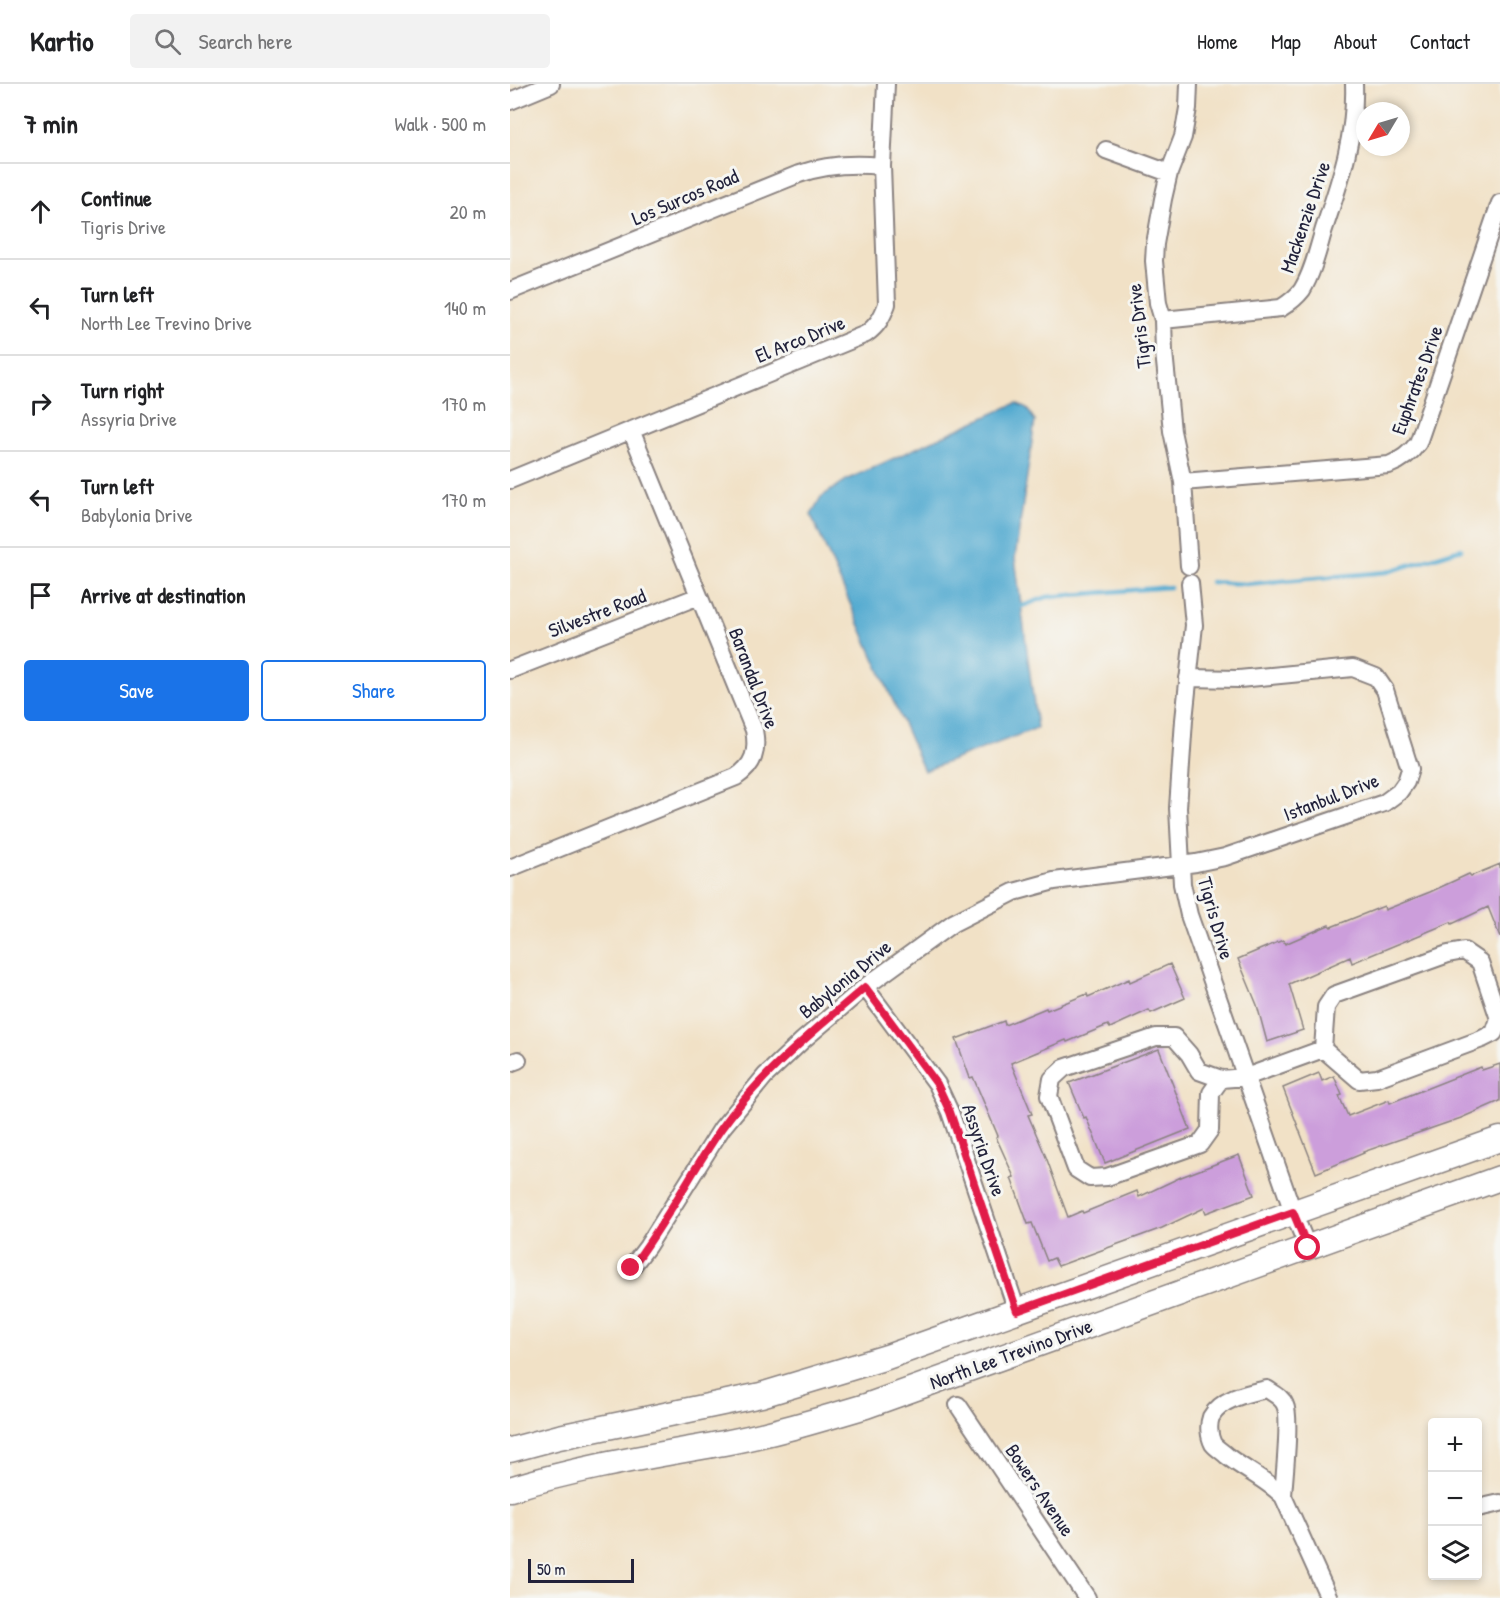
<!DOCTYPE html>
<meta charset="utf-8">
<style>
:root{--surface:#fff;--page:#f2f2f2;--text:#202124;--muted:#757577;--line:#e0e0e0;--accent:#1a73e8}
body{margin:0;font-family:"Patrick Hand",sans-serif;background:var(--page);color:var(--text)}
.controls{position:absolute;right:18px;bottom:18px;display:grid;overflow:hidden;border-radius:6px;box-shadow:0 3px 9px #0003}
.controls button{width:54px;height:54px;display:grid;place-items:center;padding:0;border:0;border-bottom:2px solid var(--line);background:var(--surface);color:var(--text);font:30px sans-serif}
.compass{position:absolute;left:846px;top:18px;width:54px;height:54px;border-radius:50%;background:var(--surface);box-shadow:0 3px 9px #0003;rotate:232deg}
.scale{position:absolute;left:18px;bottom:15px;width:106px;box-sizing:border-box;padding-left:6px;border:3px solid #22223b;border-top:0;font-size:16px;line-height:21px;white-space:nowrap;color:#22223b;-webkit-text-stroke:4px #f6f6f2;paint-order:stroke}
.stop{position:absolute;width:18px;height:18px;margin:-14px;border:4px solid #e11d48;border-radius:50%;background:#fff}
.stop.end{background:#e11d48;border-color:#fff;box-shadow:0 2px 6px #0008}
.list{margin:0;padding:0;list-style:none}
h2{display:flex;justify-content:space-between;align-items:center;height:78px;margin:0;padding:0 24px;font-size:26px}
h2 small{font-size:20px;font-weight:400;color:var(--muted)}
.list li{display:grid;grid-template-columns:39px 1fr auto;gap:18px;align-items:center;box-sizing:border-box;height:96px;padding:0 24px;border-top:2px solid var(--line)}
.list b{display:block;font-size:22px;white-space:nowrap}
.list p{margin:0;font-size:20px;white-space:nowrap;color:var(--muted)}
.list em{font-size:20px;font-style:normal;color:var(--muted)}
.actions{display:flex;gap:12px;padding:18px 24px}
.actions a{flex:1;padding:14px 0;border:2px solid var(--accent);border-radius:6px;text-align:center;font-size:21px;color:var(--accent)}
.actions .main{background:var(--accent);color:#fff}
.icon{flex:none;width:33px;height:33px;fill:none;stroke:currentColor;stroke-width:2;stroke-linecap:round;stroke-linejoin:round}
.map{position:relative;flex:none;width:990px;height:1514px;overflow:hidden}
header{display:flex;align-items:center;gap:36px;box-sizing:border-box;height:84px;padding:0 30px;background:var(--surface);border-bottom:2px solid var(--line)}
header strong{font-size:28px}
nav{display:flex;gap:33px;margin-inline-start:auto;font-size:21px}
.search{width:420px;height:54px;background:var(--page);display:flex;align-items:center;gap:15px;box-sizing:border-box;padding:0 21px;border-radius:6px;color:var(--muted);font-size:22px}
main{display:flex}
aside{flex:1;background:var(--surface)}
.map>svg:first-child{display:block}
.water{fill:#53aad0;stroke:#3a6686;stroke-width:1.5}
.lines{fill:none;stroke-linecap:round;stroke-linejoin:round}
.stream{stroke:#53aad0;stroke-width:4.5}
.building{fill:#cc9edb}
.street-casing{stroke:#8a8280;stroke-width:20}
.secondary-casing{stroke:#8a8280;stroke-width:27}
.street{stroke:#fff;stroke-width:16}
.secondary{stroke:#fff;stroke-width:24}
.route{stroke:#e11d48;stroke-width:8}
.labels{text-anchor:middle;stroke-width:6;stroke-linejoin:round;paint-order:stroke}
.street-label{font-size:20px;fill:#22223b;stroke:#f6f6f2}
</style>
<header>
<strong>Kartio</strong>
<div class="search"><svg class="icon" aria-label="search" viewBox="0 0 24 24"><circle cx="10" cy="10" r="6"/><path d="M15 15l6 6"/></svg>Search here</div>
<nav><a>Home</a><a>Map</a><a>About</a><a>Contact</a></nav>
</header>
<main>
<aside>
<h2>7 min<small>Walk · 500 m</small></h2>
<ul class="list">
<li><svg class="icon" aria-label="ahead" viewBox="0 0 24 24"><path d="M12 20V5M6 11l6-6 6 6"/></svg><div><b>Continue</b><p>Tigris Drive</p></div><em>20 m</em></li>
<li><svg class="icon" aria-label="left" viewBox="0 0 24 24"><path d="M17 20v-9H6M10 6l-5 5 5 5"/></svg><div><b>Turn left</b><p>North Lee Trevino Drive</p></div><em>140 m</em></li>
<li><svg class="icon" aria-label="right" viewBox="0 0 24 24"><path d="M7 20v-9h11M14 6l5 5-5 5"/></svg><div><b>Turn right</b><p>Assyria Drive</p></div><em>170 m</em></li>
<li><svg class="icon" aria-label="left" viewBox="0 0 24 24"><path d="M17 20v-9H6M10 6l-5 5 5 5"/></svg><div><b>Turn left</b><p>Babylonia Drive</p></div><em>170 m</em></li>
<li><svg class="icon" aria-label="arrive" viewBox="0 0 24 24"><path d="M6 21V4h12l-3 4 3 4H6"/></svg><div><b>Arrive at destination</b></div></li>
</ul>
<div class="actions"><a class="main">Save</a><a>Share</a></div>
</aside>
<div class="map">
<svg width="990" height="1514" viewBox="0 0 990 1514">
<rect width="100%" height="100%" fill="#f6f6f2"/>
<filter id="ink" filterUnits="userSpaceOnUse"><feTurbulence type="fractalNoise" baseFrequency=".0167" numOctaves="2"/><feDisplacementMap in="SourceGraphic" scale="12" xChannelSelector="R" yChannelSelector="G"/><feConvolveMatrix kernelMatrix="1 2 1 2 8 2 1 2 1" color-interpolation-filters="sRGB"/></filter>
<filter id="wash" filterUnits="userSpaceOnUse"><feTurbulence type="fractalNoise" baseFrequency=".008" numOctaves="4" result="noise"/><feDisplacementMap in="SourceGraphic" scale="24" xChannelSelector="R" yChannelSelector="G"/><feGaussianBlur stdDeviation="1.35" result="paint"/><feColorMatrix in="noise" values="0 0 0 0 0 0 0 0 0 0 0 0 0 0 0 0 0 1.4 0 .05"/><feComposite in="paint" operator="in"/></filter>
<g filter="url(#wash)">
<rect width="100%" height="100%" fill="#f1e1c6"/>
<path class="water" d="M 506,319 L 517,324 L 525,337 L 505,474 L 527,644 L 414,687 L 301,431 L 311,413 L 338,395 Z"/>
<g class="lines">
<path class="stream" d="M 701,498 L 736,500 L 877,488 L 951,465
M 507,524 L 537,513 L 660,503"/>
</g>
<g id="blocks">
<path class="building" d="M 990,780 L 990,853 L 978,823 L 942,840 L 941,838 L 842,879 L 840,873 L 779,900 L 793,946 L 757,958 L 747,921 L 728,875 L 773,856 L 775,860 L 819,841 L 821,843 L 874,822 L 875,826 L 920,808 L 959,790 L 961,792 Z
M 660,880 L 675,914 L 641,929 L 639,926 L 600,944 L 598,941 L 557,958 L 556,956 L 501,979 L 522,1030 L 518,1031 L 536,1073 L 558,1133 L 572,1127 L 573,1129 L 627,1107 L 629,1113 L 671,1093 L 729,1071 L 744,1111 L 696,1129 L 694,1124 L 652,1144 L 548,1182 L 544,1174 L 537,1177 L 522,1139 L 518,1140 L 501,1094 L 504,1093 L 486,1053 L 488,1052 L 463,993 L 460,994 L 446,955 L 494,937 L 495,941 L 536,924 L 537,926 L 577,910 L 578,913 L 619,895 L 620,898 Z
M 649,965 L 680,1045 L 595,1079 L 576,1033 L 574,1034 L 559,999 Z
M 990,980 L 990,1017 L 951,1034 L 853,1068 L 854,1069 L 806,1089 L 773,1004 L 809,989 L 812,997 L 824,992 L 832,1011 L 829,1012 L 838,1032 L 879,1016 L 880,1019 L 971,983 L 972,986 Z"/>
</g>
</g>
<g filter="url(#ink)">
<use href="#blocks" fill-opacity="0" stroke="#8a8280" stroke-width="1.5"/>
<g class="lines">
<defs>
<path id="street" d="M 0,17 L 41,0
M 596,66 L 659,89
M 0,207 L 289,90 C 317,80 343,79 372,82
M 653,236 L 771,224 C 779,219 786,214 792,206 C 803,188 808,165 814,145 C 830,97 846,52 844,0
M 0,396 L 356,250 C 367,242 372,234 377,220 L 372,82 L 376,0
M 673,398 L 879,381 C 892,376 900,370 908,359 L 990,119
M 679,482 L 673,398 L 662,347 L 654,268 L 653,236 L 648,219 L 644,177 L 645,160 L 653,115 L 659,89 L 673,53 L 678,24 L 679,0
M 680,499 L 684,541 L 674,636 L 668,724 L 672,800 L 679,831 L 783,1128 L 798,1164
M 0,586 L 189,512
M 0,784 L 226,693 C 244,681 248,667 244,646 L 121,346
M 355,903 L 427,1000 L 440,1028 L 507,1227
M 0,979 L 8,976
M 711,995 L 701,1009 L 700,1046 L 690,1060 L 597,1093 L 580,1094 L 566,1085 L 539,1012 L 542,995 L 554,984 L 646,953 L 664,953 L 679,970 L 689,987 L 711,995 L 736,993 L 813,965 L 849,996 L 867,994 L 972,955 L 984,949 L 989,935 L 970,878 L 954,867 L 938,870 L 824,911 L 816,923 L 813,965
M 121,1184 L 137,1163 L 212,1044 L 255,992 L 293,956 L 355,903 L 443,839 L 504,808 L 544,797 L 686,779 L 715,773 L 874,719 L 889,708 L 896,698 L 900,685 L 875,606 L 866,593 L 843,584 L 729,595 L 678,594
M 448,1321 L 577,1514
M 773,1412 C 774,1395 781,1333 775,1321 C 772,1313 764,1310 757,1305 C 739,1309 711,1314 701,1333 C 698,1341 699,1352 703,1360 C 706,1364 713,1368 717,1372 C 735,1386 757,1396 773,1412 L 819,1514
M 968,1424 L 990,1419"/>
<path id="secondary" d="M 0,1366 L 49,1353 L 251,1311 L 377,1273 L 990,1055
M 0,1405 C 70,1383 142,1372 214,1359 C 262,1350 309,1336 356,1322 L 990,1094"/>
</defs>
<use href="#street" class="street-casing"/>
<use href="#secondary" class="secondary-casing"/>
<use href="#street" class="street"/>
<use href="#secondary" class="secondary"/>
</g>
</g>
<g class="lines" filter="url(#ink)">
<path class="route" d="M 121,1184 C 155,1140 180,1090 211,1045 C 250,990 304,947 355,903 L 427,1000 L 440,1028 L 507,1227 L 783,1128 L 798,1164"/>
</g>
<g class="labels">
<g class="street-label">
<text transform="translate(175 113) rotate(-23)" y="7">Los Surcos Road</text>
<text transform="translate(795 133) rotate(-71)" y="7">Mackenzie Drive</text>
<text transform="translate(629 242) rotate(-97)" y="7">Tigris Drive</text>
<text transform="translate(290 255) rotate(-22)" y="7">El Arco Drive</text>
<text transform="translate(907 296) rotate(-70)" y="7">Euphrates Drive</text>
<text transform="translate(87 529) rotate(-21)" y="7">Silvestre Road</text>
<text transform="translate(244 594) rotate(69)" y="7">Barandal Drive</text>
<text transform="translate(821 713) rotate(-21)" y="7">Istanbul Drive</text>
<text transform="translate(706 834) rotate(74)" y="7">Tigris Drive</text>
<text transform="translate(335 895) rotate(-39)" y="7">Babylonia Drive</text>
<text transform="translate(474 1066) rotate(71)" y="7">Assyria Drive</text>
<text transform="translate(501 1270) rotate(-20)" y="7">North Lee Trevino Drive</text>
<text transform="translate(530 1406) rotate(56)" y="7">Bowers Avenue</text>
</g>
</g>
</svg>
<div class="controls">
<button>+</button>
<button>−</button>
<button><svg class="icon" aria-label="layers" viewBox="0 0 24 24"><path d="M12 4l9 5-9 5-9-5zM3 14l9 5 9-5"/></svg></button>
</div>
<svg class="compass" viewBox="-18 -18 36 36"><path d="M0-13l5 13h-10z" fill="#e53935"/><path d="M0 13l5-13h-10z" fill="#757577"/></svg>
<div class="scale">50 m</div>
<div class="stop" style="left:798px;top:1164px"></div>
<div class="stop end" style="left:121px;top:1184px"></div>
</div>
</main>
